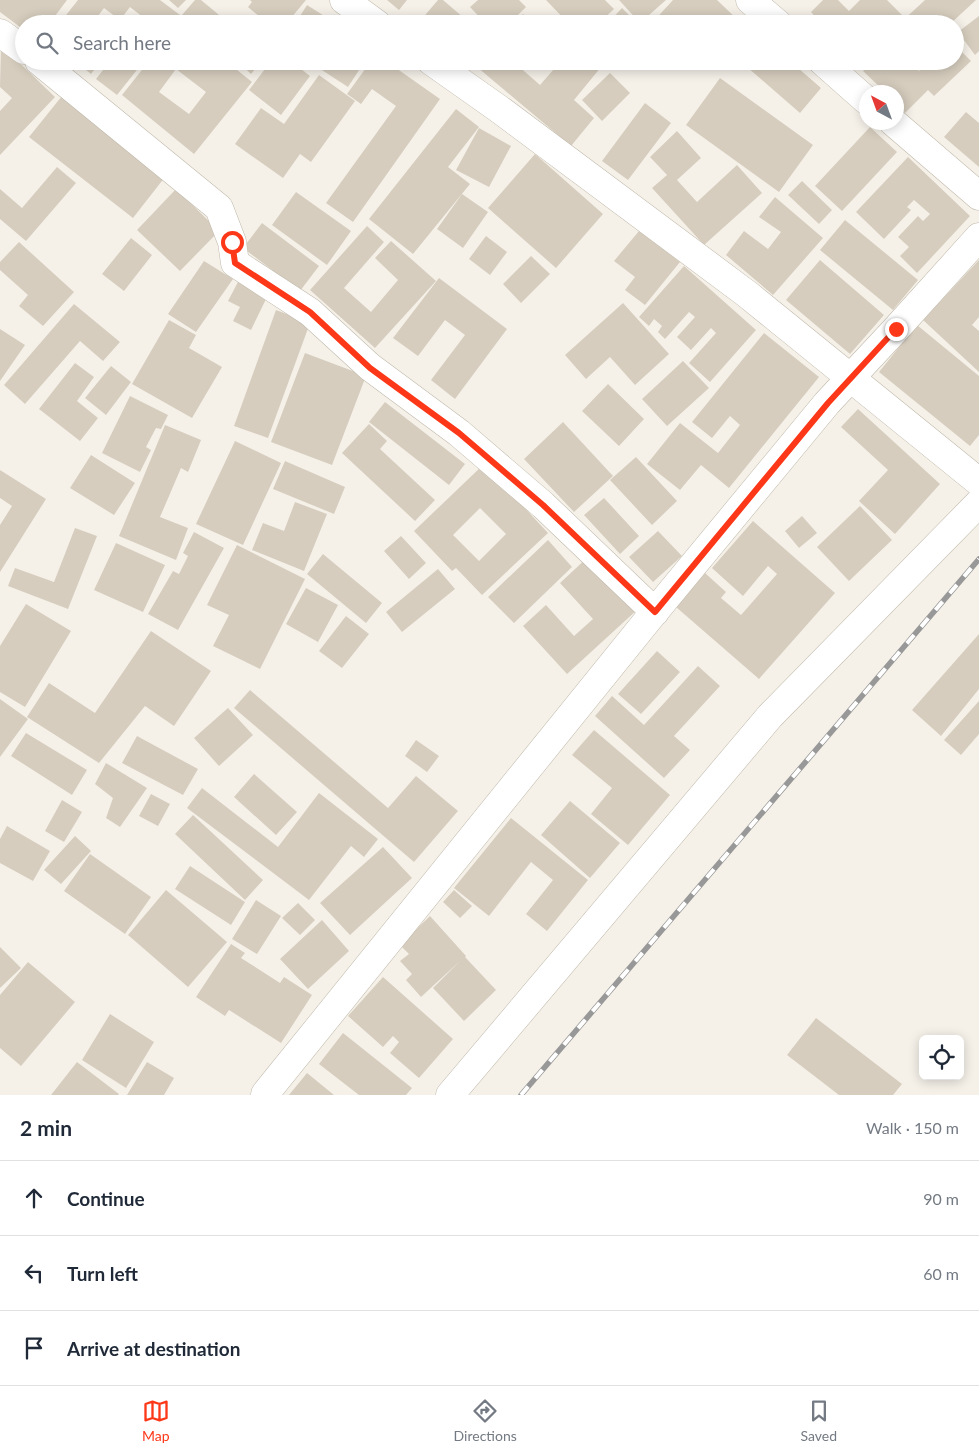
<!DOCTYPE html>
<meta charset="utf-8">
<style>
:root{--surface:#fff;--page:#f2f2f3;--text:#1f2937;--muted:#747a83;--line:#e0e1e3;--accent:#fc3819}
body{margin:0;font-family:Lato,sans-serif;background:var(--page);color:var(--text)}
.controls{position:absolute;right:15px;bottom:15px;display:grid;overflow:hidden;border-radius:8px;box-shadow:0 2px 12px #0003}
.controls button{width:45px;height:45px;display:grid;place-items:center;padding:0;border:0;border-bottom:1px solid var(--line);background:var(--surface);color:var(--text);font:25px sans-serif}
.compass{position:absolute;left:859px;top:85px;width:45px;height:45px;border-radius:50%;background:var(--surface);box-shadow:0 2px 12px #0003;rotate:319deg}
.stop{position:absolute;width:15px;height:15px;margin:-11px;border:4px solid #fc3819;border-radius:50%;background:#fff}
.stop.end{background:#fc3819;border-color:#fff;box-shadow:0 1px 5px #0008}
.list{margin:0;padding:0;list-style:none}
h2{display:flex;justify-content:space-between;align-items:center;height:65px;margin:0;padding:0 20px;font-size:21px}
h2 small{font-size:16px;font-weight:400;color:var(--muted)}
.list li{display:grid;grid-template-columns:32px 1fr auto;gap:15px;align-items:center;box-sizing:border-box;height:75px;padding:0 20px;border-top:1px solid var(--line)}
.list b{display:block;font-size:19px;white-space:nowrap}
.list em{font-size:16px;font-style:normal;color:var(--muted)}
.icon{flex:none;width:28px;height:28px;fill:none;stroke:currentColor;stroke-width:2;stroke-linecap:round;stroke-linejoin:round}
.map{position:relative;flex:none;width:979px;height:1095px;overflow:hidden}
.search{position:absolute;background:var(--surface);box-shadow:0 2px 12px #0003;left:15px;right:15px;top:15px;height:55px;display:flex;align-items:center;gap:12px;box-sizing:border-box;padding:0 18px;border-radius:28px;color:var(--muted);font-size:19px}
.sheet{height:290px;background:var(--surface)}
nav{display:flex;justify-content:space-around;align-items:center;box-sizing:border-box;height:70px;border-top:1px solid var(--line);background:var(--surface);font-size:14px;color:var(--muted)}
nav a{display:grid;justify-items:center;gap:2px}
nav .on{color:var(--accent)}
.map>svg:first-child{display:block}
.building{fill:#d6cdbe;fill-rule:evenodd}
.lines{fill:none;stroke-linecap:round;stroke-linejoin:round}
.street-casing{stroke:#c0b9ab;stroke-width:29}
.street{stroke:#fff;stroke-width:28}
.rail-casing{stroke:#989898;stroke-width:5.5}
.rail{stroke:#fff;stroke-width:4;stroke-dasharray:11;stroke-linecap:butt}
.route{stroke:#fc3819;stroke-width:6}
</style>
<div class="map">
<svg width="979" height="1095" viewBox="0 0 979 1095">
<rect width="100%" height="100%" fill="#f5f1e9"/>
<path class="building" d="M 0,0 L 67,0 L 49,24 L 24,24 L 24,30 L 0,12 Z
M 78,0 L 160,0 L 180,15 L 173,24 L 139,24 L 144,18 L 130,7 L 120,20 L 104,8 L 92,24 L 59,24 Z
M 169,0 L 186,0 L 178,8 Z
M 195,0 L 201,0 L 230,24 L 192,24 L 182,15 Z
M 250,0 L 306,0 L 286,24 L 254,24 L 260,17 L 248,7 L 252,2 Z
M 387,0 L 407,0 L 399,10 Z
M 438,0 L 443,0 L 471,24 L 423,24 L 420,21 Z
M 478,0 L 519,0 L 526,7 L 509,24 L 486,24 L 470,7 Z
M 546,0 L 605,0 L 614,9 L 598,24 L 569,24 Z
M 619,0 L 666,0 L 640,23 Z
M 673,0 L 717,0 L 739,21 L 736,24 L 651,24 Z
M 823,0 L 838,0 L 849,11 L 860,0 L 887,0 L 902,15 L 893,24 L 822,24 L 811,12 Z
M 925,0 L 976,0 L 950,24 L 947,24 L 943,20 L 940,24 L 899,24 Z
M 307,5 L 337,24 L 295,24 Z
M 622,8 L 638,24 L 607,24 Z
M 523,14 L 535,24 L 514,24 Z
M 979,16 L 979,51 L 975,55 L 958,32 Z
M 1,45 L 55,97 L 0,155 L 0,111 L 12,98 L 0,87 Z
M 955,45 L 971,61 L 934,96 L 928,90 L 905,113 L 896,104 L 896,92 L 885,92 L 863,71 L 873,61 L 910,61 L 919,71 L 929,61 L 955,61 Z
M 75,61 L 101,61 L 91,74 Z
M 110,61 L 144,61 L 117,95 L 96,79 Z
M 149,61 L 226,61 L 252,82 L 194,154 L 122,95 ZM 176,69 L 206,92 L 189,114 L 159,92 Z
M 237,61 L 262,61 L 251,74 Z
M 271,61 L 291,61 L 310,76 L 281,115 L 249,90 Z
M 308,61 L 365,61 L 348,87 Z
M 371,61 L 386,61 L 440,99 L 353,222 L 326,203 L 396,106 L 372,89 L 361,104 L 347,94 Z
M 482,61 L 519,61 L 516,64 L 540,85 L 561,61 L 606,61 L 574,100 L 594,118 L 571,146 L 477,67 Z
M 740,61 L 790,61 L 821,88 L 800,113 Z
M 610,73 L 630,93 L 602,121 L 582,100 Z
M 319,75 L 355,101 L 311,162 L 300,154 L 283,178 L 235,144 L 261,108 L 284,124 Z
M 720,78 L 813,145 L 779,192 L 686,125 Z
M 62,96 L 165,177 L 133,218 L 29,137 Z
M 645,103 L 671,123 L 628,180 L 602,161 Z
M 456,109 L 479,127 L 448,167 L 470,184 L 413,254 L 369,219 Z
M 966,112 L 979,123 L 979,167 L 944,137 Z
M 870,127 L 897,152 L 842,211 L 815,186 Z
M 479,128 L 511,146 L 489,187 L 456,170 Z
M 677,131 L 701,158 L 677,180 L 697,202 L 737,165 L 762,193 L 704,245 L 652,188 L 667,175 L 650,157 Z
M 535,154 L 603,214 L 556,268 L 488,208 Z
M 908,157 L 970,216 L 917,273 L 900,256 L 909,247 L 898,237 L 918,216 L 923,221 L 930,214 L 914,200 L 907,207 L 911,210 L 884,239 L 856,212 Z
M 57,167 L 76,183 L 26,241 L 0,219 L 0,189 L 22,208 Z
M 802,181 L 832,210 L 819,224 L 788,195 Z
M 176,189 L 219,231 L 180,271 L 137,230 Z
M 296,192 L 351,231 L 327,265 L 272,225 Z
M 462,194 L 488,212 L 463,248 L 437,229 Z
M 775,197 L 823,238 L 773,295 L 726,255 L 744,231 L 768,249 L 781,232 L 759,217 Z
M 845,220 L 918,280 L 893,310 L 820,250 Z
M 262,223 L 319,266 L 300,291 L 243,248 Z
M 367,226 L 384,242 L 344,288 L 371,312 L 398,280 L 375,258 L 391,241 L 436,281 L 375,348 L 310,290 Z
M 639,231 L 680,262 L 645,305 L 625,290 L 635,277 L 614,261 Z
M 486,236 L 507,252 L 490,275 L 469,259 Z
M 131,238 L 152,255 L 124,291 L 102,274 Z
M 19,242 L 74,292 L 43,326 L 19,306 L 28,295 L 0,270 L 0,262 Z
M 531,256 L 550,274 L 521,303 L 503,284 Z
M 820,260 L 884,315 L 850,354 L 786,300 Z
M 979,260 L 979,317 L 972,325 L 979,331 L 979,372 L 923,320 Z
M 204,261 L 233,279 L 196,332 L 168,314 Z
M 684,266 L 756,330 L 710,382 L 689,363 L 716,333 L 711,328 L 691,350 L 677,337 L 695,317 L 689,312 L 665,339 L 658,332 L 662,326 L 654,319 L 649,326 L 639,317 Z
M 439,278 L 507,329 L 455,399 L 431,380 L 465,335 L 445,320 L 418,356 L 393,338 Z
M 239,280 L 268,295 L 251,330 L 233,321 L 240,307 L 228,301 Z
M 623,303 L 669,354 L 635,385 L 610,357 L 586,379 L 565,355 Z
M 74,304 L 120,342 L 103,361 L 80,341 L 25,404 L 4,385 Z
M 276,310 L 310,323 L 268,438 L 234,426 Z
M 169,320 L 196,335 L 189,348 L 222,367 L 192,418 L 132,384 Z
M 917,325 L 979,376 L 979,435 L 970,446 L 879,372 Z
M 0,329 L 25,345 L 0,381 Z
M 764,333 L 819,377 L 729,488 L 701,465 L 680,490 L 647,464 L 680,423 L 718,453 L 740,425 L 730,416 L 712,438 L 692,422 Z
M 305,353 L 366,376 L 332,465 L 271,442 Z
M 683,361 L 709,388 L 667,426 L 642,399 Z
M 75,363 L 94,377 L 77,401 L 98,418 L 80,441 L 39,409 Z
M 111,366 L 131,382 L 106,415 L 85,398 Z
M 608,384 L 644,419 L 619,446 L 582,411 Z
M 130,396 L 168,415 L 161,429 L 156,428 L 146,447 L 151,450 L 140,472 L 102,453 Z
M 385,402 L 465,464 L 449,485 L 369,422 Z
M 858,409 L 940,484 L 895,534 L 859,501 L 888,470 L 841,427 Z
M 563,422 L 613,476 L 574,512 L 524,459 Z
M 369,424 L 387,441 L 380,449 L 435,500 L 415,521 L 342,453 Z
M 165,425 L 201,440 L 188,472 L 181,468 L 160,517 L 188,528 L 176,560 L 119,536 Z
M 235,441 L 281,463 L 243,545 L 196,524 Z
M 91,455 L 135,483 L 114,515 L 70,488 Z
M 636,457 L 677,501 L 652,525 L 610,480 Z
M 285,461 L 345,487 L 334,514 L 273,489 Z
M 484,464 L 548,533 L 482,595 L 456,568 L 452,571 L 414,531 ZM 480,508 L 506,534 L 479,561 L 453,535 Z
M 0,470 L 46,499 L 0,572 L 0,525 L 12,506 L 0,498 Z
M 604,498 L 639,536 L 620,554 L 584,515 Z
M 295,502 L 327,514 L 304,571 L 252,550 L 263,523 L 284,531 Z
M 860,506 L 892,540 L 849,581 L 817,547 Z
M 802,516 L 817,533 L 799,548 L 785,531 Z
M 753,521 L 835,593 L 759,679 L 676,607 L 705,573 L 726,592 L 721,598 L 741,615 L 777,574 L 768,566 L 743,596 L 712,568 Z
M 75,528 L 97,536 L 68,609 L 8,586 L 15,568 L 54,582 Z
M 658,531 L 682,556 L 653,582 L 629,557 Z
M 194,532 L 224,548 L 178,630 L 148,614 L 173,571 L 179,574 L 188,556 L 183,553 Z
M 401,536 L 426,563 L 409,579 L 384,551 Z
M 548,540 L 572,567 L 514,623 L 488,597 Z
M 116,543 L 165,565 L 143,612 L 94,590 Z
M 237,545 L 305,579 L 260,669 L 213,646 L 229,615 L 207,605 Z
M 323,554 L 382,603 L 366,623 L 307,574 Z
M 589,556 L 638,609 L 567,674 L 523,626 L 546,605 L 574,636 L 593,619 L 560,583 Z
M 438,569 L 455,589 L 402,632 L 386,612 Z
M 306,588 L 338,605 L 318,642 L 286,624 Z
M 26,604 L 71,631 L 25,707 L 0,692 L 0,646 Z
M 346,616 L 369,634 L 342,668 L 319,651 Z
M 151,631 L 211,671 L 174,726 L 145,706 L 99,763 L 27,717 L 49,683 L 95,713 Z
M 979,634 L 979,689 L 941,736 L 912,710 Z
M 657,651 L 680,672 L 641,714 L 618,694 Z
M 698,666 L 720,686 L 674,736 L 690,750 L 664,778 L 595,716 L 612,696 L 644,725 Z
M 250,690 L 388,808 L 416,776 L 458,811 L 414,862 L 234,708 Z
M 0,699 L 28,719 L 0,757 Z
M 979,701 L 979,734 L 961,755 L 944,740 Z
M 228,708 L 253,735 L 219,766 L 194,738 Z
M 594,730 L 670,795 L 628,845 L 591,814 L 612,788 L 572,755 Z
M 26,733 L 87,770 L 72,795 L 11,756 Z
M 137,736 L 198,769 L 183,795 L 122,763 Z
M 416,740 L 439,756 L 427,772 L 405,756 Z
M 106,763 L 147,788 L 120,827 L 106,818 L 113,798 L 95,784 Z
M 254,774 L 297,812 L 276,835 L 234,797 Z
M 202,788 L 278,847 L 319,793 L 378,839 L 364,857 L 351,846 L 309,900 L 187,808 Z
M 151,794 L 170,804 L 158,826 L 139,816 Z
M 62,800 L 82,812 L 64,842 L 45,831 Z
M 570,801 L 620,843 L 590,878 L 541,835 Z
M 193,815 L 263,880 L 245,900 L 175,834 Z
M 511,818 L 588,880 L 547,931 L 526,914 L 553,880 L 531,862 L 489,916 L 454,888 Z
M 7,826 L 50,851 L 33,881 L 0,863 L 0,839 Z
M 75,836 L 91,851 L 61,884 L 44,870 Z
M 383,847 L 412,878 L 350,935 L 320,903 Z
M 90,854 L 151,897 L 125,934 L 64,891 Z
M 190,866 L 245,902 L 231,925 L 175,889 Z
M 166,890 L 227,942 L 188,987 L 128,935 Z
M 454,890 L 472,906 L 460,918 L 443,902 Z
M 256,900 L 281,916 L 257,954 L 232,939 Z
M 298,903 L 315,920 L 300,935 L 282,918 Z
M 430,916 L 466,956 L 465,957 L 496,990 L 464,1021 L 433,988 L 460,961 L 421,997 L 406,980 L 412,974 L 400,961 L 409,954 L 400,945 Z
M 322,920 L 349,951 L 308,989 L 280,959 Z
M 231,944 L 245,953 L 241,958 L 280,983 L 284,977 L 312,995 L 281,1043 L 229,1010 L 225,1016 L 196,997 Z
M 0,947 L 21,968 L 0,988 Z
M 28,962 L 75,1002 L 21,1066 L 0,1048 L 0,995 Z
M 383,977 L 453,1039 L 419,1078 L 390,1053 L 399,1042 L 393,1036 L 383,1047 L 348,1016 Z
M 110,1014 L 154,1042 L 126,1088 L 82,1060 Z
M 816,1018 L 902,1084 L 893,1095 L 839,1095 L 787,1055 Z
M 343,1033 L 412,1088 L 406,1095 L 359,1095 L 319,1064 Z
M 77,1062 L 119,1094 L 118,1095 L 51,1095 Z
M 147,1062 L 174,1078 L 164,1095 L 127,1095 Z
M 307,1073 L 334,1095 L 289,1095 Z"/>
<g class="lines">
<defs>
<path id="street" d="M 344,0 L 377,24
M 750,0 L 778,24
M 0,33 L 24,50
M 39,61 L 219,208 L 232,242 L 235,263 L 310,312 L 370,367 L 459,433 L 543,505 L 655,612
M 431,61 L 499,109 L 747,294 L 979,482
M 822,61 L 866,100
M 893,122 L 979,196
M 265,1094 L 647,621 L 827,403 L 896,329 L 979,237
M 450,1095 L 770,716 L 979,503"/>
</defs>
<use href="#street" class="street-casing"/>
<use href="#street" class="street"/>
<defs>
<path id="rail" d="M 521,1095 L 979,559"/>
</defs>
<use href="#rail" class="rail-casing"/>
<use href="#rail" class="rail"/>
</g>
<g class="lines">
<path class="route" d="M 232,242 L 235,263 L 310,312 L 370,368 L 459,433 L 543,505 L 655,612 L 828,403 L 896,329"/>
</g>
</svg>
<div class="controls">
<button><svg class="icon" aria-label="locate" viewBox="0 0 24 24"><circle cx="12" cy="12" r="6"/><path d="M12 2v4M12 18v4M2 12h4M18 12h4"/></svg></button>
</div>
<svg class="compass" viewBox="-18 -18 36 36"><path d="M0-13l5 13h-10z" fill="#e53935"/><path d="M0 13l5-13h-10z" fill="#747a83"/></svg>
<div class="stop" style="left:232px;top:242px"></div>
<div class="stop end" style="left:896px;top:329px"></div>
<div class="search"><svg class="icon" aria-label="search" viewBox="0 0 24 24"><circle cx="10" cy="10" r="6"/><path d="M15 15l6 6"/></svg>Search here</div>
</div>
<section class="sheet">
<h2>2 min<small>Walk · 150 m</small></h2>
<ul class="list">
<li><svg class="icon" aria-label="ahead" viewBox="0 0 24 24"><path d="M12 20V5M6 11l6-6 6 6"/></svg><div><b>Continue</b></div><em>90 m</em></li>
<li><svg class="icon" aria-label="left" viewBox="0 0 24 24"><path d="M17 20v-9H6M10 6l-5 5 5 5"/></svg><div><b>Turn left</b></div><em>60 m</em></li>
<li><svg class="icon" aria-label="arrive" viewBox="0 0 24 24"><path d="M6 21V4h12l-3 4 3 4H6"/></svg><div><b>Arrive at destination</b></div></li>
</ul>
</section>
<nav>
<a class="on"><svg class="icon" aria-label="map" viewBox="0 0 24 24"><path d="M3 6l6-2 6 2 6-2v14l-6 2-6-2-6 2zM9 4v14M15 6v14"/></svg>Map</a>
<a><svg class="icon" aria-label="directions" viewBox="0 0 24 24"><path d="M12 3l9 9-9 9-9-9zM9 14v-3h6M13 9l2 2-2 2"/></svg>Directions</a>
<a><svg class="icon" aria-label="saved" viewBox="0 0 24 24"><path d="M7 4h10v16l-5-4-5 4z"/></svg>Saved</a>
</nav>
